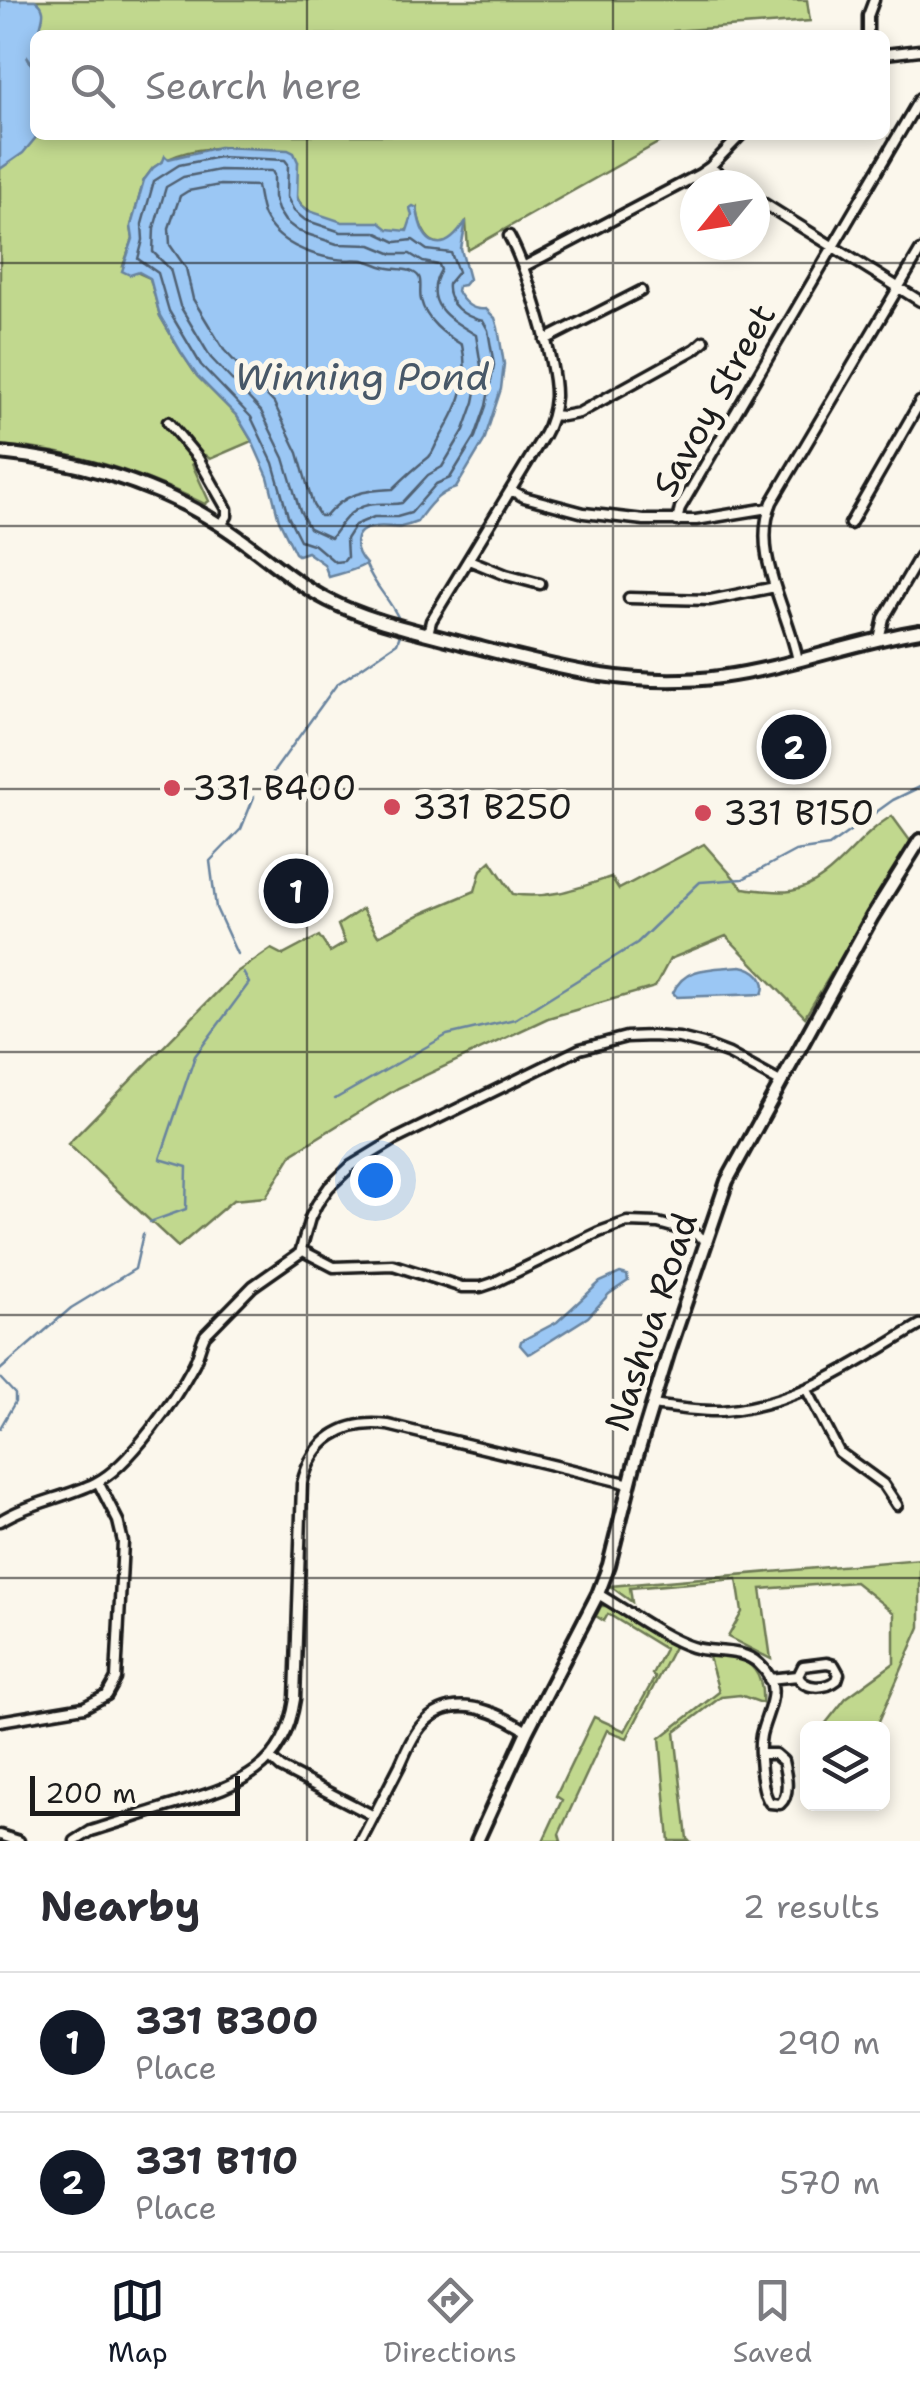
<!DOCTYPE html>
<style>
:root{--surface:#fff;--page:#f2f2f3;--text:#2b2b33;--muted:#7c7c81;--line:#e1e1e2;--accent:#111827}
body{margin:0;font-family:"Shantell Sans",sans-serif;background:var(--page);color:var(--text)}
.controls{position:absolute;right:30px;bottom:30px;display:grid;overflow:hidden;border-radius:15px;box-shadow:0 5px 15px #0003}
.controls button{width:90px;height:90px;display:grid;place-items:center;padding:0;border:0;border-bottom:2px solid var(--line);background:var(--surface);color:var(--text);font:50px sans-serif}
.compass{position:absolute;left:680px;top:170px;width:90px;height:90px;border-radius:50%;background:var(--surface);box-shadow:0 5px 15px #0003;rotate:240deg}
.scale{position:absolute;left:30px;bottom:25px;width:210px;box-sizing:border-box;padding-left:10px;border:5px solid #1c1c1c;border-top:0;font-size:28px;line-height:35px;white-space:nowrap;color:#1c1c1c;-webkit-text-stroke:8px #fbf7ec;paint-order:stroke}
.you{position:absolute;left:375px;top:1180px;width:35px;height:35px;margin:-25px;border:8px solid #fff;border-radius:50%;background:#1a73e8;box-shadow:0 0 0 15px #1a73e833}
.badge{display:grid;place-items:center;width:65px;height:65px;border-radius:50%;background:var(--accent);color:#fff;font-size:32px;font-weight:700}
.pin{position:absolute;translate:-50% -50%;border:5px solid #fff;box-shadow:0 2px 10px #0006}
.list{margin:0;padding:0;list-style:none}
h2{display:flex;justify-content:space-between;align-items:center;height:130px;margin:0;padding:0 40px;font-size:42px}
h2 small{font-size:32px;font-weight:400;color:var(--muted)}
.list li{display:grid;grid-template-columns:65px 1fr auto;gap:30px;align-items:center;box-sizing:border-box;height:140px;padding:0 40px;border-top:2px solid var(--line)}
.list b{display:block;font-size:38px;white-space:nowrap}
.list p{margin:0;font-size:32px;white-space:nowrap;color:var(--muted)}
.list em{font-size:32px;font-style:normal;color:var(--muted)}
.icon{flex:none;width:55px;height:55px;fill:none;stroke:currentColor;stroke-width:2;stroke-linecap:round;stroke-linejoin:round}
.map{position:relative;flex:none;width:920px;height:1841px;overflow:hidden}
.search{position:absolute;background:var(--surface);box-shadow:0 5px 15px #0003;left:30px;right:30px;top:30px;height:110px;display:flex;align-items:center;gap:25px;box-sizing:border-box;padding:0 35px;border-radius:15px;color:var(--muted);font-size:38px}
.sheet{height:410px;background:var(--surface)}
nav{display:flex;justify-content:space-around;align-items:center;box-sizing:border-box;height:140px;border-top:2px solid var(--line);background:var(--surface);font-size:28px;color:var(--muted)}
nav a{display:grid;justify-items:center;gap:5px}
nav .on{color:var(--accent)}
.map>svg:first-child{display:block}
.green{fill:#c1d88e;stroke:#6e7a55;stroke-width:2.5}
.water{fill:#9bc7f4;stroke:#68839e;stroke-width:2.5}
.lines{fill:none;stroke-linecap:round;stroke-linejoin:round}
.shore{stroke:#4f6072;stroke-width:2.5}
.stream{stroke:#68839e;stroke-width:2.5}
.minor-casing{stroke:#1c1c1c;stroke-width:15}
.secondary-casing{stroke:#1c1c1c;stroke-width:18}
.minor{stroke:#fbf7ec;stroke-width:8}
.secondary{stroke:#fbf7ec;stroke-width:10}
.grid{fill:none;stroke:#1c1c1c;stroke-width:2.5;stroke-opacity:0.55}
.poi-dot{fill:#d1495b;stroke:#fbf7ec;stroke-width:4}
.labels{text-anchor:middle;stroke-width:10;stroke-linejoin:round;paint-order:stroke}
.street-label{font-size:35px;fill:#1c1c1c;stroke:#fbf7ec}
.poi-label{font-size:35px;fill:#1c1c1c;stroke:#fbf7ec;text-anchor:start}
.water-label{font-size:38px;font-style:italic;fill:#485868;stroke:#fbf7ec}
</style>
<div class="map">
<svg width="920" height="1841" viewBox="0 0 920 1841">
<rect width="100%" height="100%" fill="#fbf7ec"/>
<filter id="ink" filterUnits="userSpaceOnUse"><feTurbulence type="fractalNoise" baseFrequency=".01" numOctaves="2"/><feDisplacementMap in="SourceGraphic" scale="20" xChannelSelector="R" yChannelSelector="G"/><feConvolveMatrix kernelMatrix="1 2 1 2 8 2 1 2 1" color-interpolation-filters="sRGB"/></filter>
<g filter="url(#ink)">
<path class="green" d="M 0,0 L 807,0 L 810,21 L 673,31 L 672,35 L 35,35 L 35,135 L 672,135 L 468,250 L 466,222 C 462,227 457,237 451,240 C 428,253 419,225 417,208 L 412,216 L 409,228 L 404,232 C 380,230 311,222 299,201 C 293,191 297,173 298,162 C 283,157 265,148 250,148 C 223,147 192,147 168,159 L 165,157 L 164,161 L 153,168 L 144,180 L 131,226 L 133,239 L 123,266 L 150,278 L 160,316 L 181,352 L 197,376 L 237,416 L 252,441 L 210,459 L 205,455 L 192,464 L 209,501 L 205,504 C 137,471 76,451 0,445 Z
M 892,816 L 911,842 L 805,1017 L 726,936 L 670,959 L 655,987 L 548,1018 L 398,1088 L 293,1153 L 266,1197 L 233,1200 L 178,1247 L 68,1144 L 237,972 L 271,949 L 283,955 L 319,936 L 330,952 L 345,943 L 338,925 L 362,909 L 378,936 L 423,913 L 475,891 L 481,870 L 491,861 L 513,894 C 548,900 578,888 611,877 L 619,889 L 704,844 L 743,888 C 758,890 776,893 791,891 C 832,885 855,837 892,816 Z
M 920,1559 L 920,1627 L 876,1728 L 822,1728 L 846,1698 L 894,1663 L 894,1613 L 855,1582 L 761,1589 L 771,1659 L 728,1637 L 742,1612 L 737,1579 L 630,1588 L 632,1602 L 610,1586 Z
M 601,1606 L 608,1606 L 675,1645 L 627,1738 L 607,1730 L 559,1834 L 561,1841 L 543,1841 L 562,1800 L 556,1796 L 594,1717 L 625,1731 L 655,1677 L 652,1674 L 665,1649 L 608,1614 L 604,1621 L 596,1616 Z
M 725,1656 C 753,1659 764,1675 762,1703 L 740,1695 L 721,1697 L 675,1732 L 687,1839 L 689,1841 L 669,1841 L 660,1738 L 719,1692 L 709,1657 Z"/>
<path class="water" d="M 0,0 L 35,0 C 50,10 40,21 39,35 L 35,35 L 35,67 L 27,56 L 35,72 L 35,135 L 38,135 L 23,153 L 0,169 Z
M 219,147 L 288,150 L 294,153 L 298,162 L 297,198 L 301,205 L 309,211 L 342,222 L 379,222 L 388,229 L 407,231 L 412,216 L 410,208 L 413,206 L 417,208 C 422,247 443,257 466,221 L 461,249 L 469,279 L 464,285 L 458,286 L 457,291 C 463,302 472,311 486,309 L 495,318 L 498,328 L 504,364 L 501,389 L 484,441 L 456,488 C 438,493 428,506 417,522 C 412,524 406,526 401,527 C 392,528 383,525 375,527 C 349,530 354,551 366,564 C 354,571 343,573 329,577 L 324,564 L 307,552 L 298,555 L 295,553 L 279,520 L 268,477 L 252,441 L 237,416 L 197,376 L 181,352 L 160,316 L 150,278 L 139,272 L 130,275 L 122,271 L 133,239 L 131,226 L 144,180 L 153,168 L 163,161 L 165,156 L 168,159 Z
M 741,966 C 754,968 769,979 762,994 L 677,997 L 673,993 C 684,965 715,969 741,966 Z
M 620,1273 L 627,1275 L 628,1281 L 609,1294 L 588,1317 L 531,1353 L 528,1354 L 520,1345 L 521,1341 L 557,1322 L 600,1282 Z"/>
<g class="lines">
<path class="shore" d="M 219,157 L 285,160 L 288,164 L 287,197 L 294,211 L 305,220 L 341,232 L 375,232 L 396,242 L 413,240 L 427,250 L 451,253 L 458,272 L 448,284 C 446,305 465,317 483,321 L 488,330 L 494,365 L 486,406 L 475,437 L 450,478 L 436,484 L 411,513 L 397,517 L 374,517 L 355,525 L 346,539 L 347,557 L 344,561 L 335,562 L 315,545 L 300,540 L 288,516 L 273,463 L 251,417 L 201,365 L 169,311 L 158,273 L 138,259 L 143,240 L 142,224 L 154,181 L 179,165 Z
M 219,170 L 272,171 L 274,175 L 274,197 L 278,210 L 285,221 L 298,231 L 337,244 L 371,245 L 393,254 L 410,254 L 423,262 L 439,265 L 441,270 C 421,304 451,320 476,335 L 481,366 L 474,402 L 464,430 L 442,467 L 428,475 L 402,503 C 393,505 386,503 376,504 C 352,505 343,521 331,538 L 309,528 L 300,511 L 284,458 L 261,411 L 211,358 L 180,306 L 170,269 L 153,252 L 154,228 L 166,187 L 183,177 Z
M 220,185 L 257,186 C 259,196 260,207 264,216 C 277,243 309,255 336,259 C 346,261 358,258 367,261 C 375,263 381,267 389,268 C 398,270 413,268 419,277 C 422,281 419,294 421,300 C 426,321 444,334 462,345 C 471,385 457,410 437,443 C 434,448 433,453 429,457 C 416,467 405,477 393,489 C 365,490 345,493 326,516 L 320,516 L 313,505 L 298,453 L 274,403 L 224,350 L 193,299 L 186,268 L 170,245 L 169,228 L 180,196 L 188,191 Z"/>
<path class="stream" d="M 366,565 C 375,587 389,598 399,619
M 264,785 L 337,684 L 397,643 L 400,635
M 237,954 L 216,908 L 210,861 L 241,829 L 254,797
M 335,1099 L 447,1035 L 515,1019 L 637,943 L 700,882 L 743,879 L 795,851 L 829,846 L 893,800 L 920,787
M 150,1222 L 186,1209 L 187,1167 L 160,1159 L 195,1056 L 249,983 L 243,972
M 0,1370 L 71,1308 L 135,1269 L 143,1234
M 0,1378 L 15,1394 L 15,1402 L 0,1428"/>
<defs>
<path id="minor" d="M 868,35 L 868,16 L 874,0
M 885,54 L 920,50
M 710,167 L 734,185
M 755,198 L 920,301
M 523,267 L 700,174 L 710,167 L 741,135
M 545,340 L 641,291
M 552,415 L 563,416 L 579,413 L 695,349 L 704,341
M 168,422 L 198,458 L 227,509 L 227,516 L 221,525
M 511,490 L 524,497 L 584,513 L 644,520 L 696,520 L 769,508
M 677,521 L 680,508 L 920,98
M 850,524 L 920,402
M 469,560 L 506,575 L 540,584
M 629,598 L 710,600 L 775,587
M 428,634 L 431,621 L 544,435 C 551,423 554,411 555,397 C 556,362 526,267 509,236
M 879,639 L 884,618 L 920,556
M 798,661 C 789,610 750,554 772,502 L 920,251
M 301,1250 L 334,1267 L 393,1265 L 462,1287 L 481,1287 L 493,1283 L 599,1232 L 627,1222 L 658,1223 L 691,1232 L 706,1240
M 807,1390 L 839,1452 L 883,1484 L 897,1505
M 652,1405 C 675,1408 699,1412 722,1411 C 798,1405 857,1362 920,1325
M 0,1521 C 29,1503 64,1498 95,1483 C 129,1467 176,1398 194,1364 C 199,1354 200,1345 205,1335 L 253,1286 L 300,1253 L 310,1218 L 317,1204 L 329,1187 L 351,1166 L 394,1140 L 580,1049 L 626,1037 L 652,1036 L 679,1038 L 703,1044 L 729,1054 L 780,1082
M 598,1594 C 624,1609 664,1638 692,1647 C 713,1654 742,1647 759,1664 C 785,1688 767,1709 761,1735 C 758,1750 761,1792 770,1803 L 780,1804 C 791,1795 786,1774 783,1761 L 775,1754 L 761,1754
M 769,1679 L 798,1676 C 804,1690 826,1689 837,1680 L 839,1674 L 834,1665 L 827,1663 L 803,1666 L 798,1676
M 0,1721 L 84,1707 L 107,1695 L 116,1679 L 123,1542 L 118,1521 L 98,1482
M 270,1758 L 281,1768 L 374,1816
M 0,1835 L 19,1841
M 75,1841 L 91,1831 C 118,1823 146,1813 173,1805 C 236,1785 284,1773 295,1699 L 302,1484 C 312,1440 344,1419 388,1425 L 630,1484
M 361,1841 C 374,1816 387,1790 400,1765 C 406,1752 412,1736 422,1725 C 452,1691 496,1711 527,1731"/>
<path id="secondary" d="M 0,453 C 80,461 154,482 222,526 C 258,549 289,580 328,600 C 371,622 419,631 465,644 C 551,666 629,689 720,677 C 788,668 852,642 920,631
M 477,1841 L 527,1731 L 598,1594 L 609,1565 L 635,1462 L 668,1354 L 727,1181 L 872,917 L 920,840"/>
</defs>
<use href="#minor" class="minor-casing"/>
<use href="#secondary" class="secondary-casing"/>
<use href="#minor" class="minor"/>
<use href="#secondary" class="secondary"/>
</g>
</g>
<path class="grid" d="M 307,0 L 307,35M 613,0 L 613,35M 307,135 L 307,1841M 613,135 L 613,1841M 0,263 L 920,263M 0,526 L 920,526M 0,789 L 920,789M 0,1052 L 920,1052M 0,1315 L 920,1315M 0,1578 L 920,1578"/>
<g class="poi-dot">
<circle cx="172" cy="788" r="10"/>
<circle cx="392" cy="807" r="10"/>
<circle cx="703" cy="813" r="10"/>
</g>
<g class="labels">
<g class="street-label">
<text transform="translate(714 400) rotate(-61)" y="12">Savoy Street</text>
<text transform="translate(651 1322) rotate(-72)" y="12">Nashua Road</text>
</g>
<g class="poi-label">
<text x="192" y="800">331 B400</text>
<text x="412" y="819">331 B250</text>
<text x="723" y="825">331 B150</text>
</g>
<g class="water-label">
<text x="362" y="390">Winning Pond</text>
</g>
</g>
</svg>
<div class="controls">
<button><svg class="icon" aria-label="layers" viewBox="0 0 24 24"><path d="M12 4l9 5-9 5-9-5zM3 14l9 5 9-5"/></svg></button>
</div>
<svg class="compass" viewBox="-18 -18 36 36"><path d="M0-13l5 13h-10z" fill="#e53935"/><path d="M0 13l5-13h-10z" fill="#7c7c81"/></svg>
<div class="scale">200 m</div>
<div class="you"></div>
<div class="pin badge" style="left:296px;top:891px">1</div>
<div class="pin badge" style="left:794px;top:747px">2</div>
<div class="search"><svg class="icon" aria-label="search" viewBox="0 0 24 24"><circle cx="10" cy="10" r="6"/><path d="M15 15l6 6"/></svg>Search here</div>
</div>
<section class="sheet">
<h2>Nearby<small>2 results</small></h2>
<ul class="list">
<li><span class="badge">1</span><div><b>331 B300</b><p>Place</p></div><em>290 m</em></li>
<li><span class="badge">2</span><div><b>331 B110</b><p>Place</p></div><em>570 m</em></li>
</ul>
</section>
<nav>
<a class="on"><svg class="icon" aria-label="map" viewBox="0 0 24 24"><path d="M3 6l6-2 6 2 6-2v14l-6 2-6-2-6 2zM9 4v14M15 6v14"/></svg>Map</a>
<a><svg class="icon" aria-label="directions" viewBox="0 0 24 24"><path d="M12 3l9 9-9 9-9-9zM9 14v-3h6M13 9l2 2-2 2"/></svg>Directions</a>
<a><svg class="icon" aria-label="saved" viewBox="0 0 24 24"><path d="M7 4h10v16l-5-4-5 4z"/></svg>Saved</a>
</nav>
